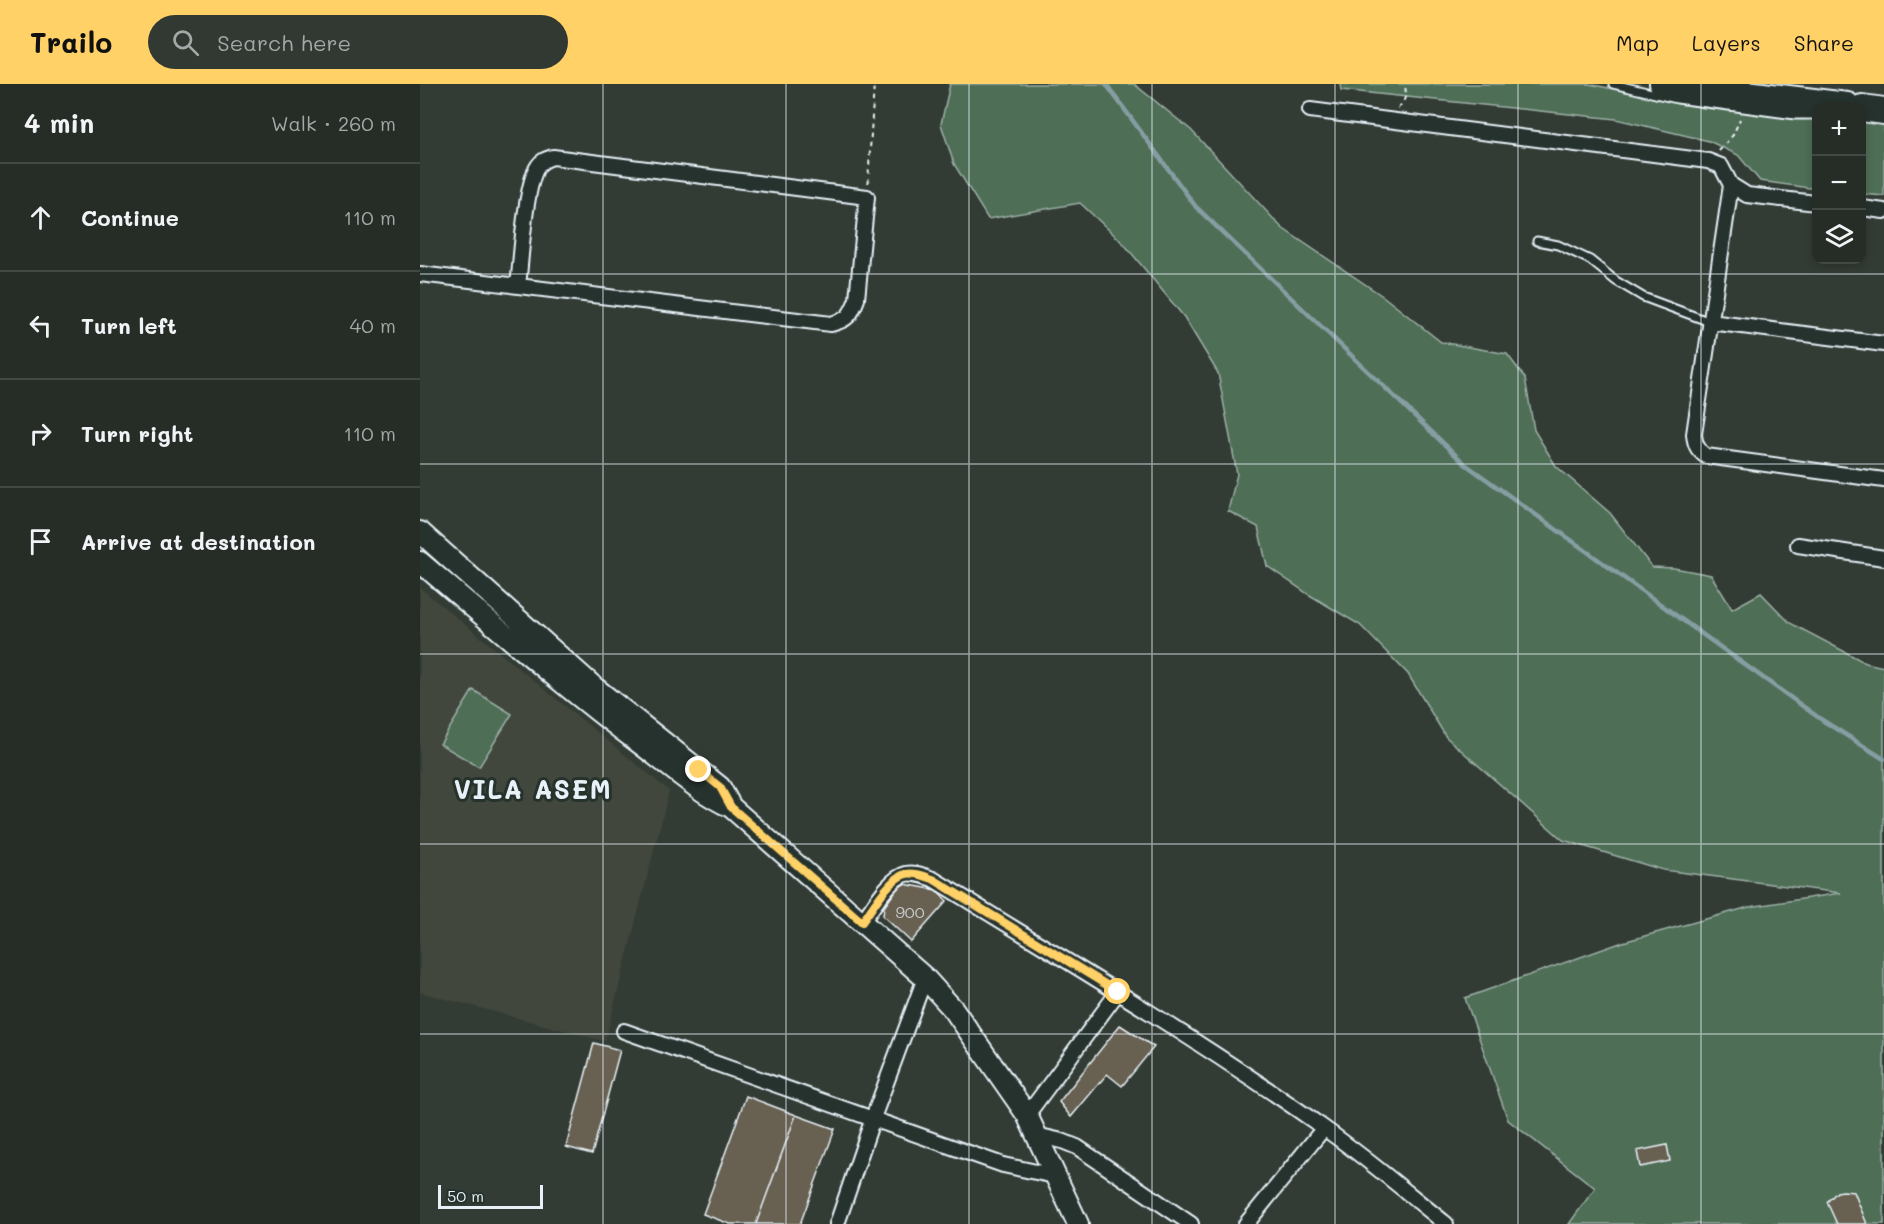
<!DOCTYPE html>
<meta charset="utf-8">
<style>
:root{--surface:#262d27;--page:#323933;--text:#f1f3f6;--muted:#a4a8a7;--line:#424944;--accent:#ffd166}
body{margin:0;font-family:Mali,sans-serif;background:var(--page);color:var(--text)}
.controls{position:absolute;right:18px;top:18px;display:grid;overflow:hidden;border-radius:12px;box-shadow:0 3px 9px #0003}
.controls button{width:54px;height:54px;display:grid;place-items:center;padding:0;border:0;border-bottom:2px solid var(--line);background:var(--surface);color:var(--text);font:30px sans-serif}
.scale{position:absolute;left:18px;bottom:15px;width:105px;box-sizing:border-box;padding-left:6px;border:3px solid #e8f1f8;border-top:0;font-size:16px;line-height:21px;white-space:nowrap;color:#e8f1f8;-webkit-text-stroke:4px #26332d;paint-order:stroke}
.stop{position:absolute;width:18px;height:18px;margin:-14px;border:4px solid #ffd166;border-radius:50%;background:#fff}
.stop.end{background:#ffd166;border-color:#fff;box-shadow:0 2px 6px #0008}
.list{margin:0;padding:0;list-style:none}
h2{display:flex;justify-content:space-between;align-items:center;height:78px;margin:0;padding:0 24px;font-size:26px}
h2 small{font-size:20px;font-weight:400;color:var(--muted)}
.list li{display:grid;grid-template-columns:39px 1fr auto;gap:18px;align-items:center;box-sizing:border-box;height:108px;padding:0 24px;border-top:2px solid var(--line)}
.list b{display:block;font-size:22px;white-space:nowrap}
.list em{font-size:20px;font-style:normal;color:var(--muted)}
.icon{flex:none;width:33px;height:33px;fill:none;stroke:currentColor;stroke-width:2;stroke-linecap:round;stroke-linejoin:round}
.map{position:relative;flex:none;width:1464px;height:1140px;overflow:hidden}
header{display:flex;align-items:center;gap:36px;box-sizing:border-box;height:84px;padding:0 30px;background:var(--accent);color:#111}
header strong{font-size:28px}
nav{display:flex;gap:33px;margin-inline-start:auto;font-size:21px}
.search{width:420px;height:54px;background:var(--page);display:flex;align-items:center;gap:15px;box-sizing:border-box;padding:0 21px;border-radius:33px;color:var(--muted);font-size:22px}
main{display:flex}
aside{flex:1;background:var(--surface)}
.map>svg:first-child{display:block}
.built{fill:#43473d}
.green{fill:#4f6e57;stroke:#9cb0a8;stroke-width:1.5}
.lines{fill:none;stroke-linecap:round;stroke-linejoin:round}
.stream{stroke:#869ea3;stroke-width:4.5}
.building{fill:#686151;stroke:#e8f1f8;stroke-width:1.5}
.service-casing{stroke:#e8f1f8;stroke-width:11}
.minor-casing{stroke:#e8f1f8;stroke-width:18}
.secondary-casing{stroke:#e8f1f8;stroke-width:24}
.motorway-casing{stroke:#e8f1f8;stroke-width:30}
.path{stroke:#e8f1f8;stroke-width:2;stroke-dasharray:4.5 4.5;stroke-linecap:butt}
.service{stroke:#26332d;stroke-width:7}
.minor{stroke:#26332d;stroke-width:14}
.secondary{stroke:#26332d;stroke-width:20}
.motorway{stroke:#26332d;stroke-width:26}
.route{stroke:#ffd166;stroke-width:8}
.grid{fill:none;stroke:#e8f1f8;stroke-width:1.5;stroke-opacity:0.55}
.labels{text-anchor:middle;stroke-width:6;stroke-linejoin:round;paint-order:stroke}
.number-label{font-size:16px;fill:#c8cdce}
.district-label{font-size:26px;font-weight:bold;letter-spacing:1.5px;fill:#e8f1f8;stroke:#26332d}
</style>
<header>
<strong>Trailo</strong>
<div class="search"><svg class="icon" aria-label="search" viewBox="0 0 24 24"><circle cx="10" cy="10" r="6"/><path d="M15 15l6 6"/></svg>Search here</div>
<nav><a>Map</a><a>Layers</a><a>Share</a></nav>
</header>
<main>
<aside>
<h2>4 min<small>Walk · 260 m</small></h2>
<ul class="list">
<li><svg class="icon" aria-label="ahead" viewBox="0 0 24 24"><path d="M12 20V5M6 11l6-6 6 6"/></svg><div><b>Continue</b></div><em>110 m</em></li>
<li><svg class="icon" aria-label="left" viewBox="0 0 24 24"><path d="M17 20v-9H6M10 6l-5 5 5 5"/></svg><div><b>Turn left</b></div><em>40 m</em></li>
<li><svg class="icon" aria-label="right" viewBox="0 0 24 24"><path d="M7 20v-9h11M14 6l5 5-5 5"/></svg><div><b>Turn right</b></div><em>110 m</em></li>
<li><svg class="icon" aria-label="arrive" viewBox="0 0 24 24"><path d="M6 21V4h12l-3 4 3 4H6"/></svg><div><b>Arrive at destination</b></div></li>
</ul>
</aside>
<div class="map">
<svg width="1464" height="1140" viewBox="0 0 1464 1140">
<rect width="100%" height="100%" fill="#333c34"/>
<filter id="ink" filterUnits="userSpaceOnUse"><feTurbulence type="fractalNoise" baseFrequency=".0167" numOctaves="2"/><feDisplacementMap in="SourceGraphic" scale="12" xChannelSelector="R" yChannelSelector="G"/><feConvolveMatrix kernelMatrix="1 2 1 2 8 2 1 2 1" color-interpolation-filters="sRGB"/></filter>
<g filter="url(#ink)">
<path class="built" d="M 0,504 L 249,707 L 185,957 L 0,908 Z"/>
<path class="green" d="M 530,0 L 714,0 L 771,46 L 862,144 L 964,213 L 1021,258 L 1087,270 L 1105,294 L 1114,346 L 1136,382 L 1190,429 L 1232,483 L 1254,484 L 1291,491 L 1312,525 L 1341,509 L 1370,539 L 1446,579 L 1464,583 L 1464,1140 L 1149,1140 L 1175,1104 L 1088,1036 L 1045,914 L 1203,858 L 1329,823 L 1421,809 L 1243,786 L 1143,756 L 1026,653 L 988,590 L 940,541 L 888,510 L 847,482 L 838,443 L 808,427 L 817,390 L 798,289 L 764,233 L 704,160 L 660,119 L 568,135 L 534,80 L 521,40 Z
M 920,0 L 1169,0 L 1284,24 L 1396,35 L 1396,105 L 1340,97 L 1318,71 L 1289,57 L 1196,35 L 921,6 Z
M 1442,37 L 1464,40 L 1464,112 L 1442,110 Z
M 53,606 L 92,630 L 59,683 L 20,660 Z"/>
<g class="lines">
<path class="stream" d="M 686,0 L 776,123 L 1045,380 L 1402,636 L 1464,675"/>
</g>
<path class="building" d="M 484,800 L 516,806 L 527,817 L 491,858 L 463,832 L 464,823 L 477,805 Z
M 700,941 L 734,963 L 702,1002 L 687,990 L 651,1033 L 639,1018 Z
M 174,959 L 200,966 L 172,1070 L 146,1063 Z
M 326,1012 L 376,1031 L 336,1140 L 310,1140 L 283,1130 Z
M 376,1031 L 415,1045 L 380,1140 L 336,1140 Z
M 1247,1061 L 1250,1077 L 1220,1083 L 1217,1067 Z
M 1423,1107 L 1434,1108 L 1447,1140 L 1417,1140 L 1407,1118 L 1417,1108 Z"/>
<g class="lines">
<defs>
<path id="service" d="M 1193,0 L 1257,15 L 1375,31 L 1396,31
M 1117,157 L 1138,161 L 1170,176 L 1196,197 L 1223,213 L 1290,238"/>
<path id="minor" d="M 890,26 L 1288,77 L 1301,82 L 1311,101 L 1327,111 L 1396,119
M 1311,101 L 1274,350 C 1275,360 1277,366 1286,372 L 1464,396
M 1442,124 L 1464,127
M 0,190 L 411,240 C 428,236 431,231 437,215 L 447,113 L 133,73 C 127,75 122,76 118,82 C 105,100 101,177 98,202
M 1290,238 L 1464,260
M 1378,461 L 1464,474
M 442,838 C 452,825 469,794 486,790 C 495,788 504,792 513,795 C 644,875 776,954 901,1042 C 944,1072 985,1107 1026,1140
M 204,947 L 583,1081 L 635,1092
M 607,1031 L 698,908
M 616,1051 L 642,1057 L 657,1063 L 771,1140
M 417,1140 L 453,1034 L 505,894
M 826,1140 L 904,1044"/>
<path id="secondary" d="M 0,448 L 174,603 L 300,703 L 311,723
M 0,478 C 73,540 145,604 222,661 C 251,683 278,708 311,723 L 505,894 L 534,926 L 607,1031 L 658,1140"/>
<path id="motorway" d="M 1243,0 L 1427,22
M 1442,24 L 1464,27"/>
</defs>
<use href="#service" class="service-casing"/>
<use href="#minor" class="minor-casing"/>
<use href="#secondary" class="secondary-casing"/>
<use href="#motorway" class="motorway-casing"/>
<path class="path" d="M 978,24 C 985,17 988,10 984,0
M 1299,67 L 1313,51 L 1320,35
M 448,99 L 454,0"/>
<use href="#service" class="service"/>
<use href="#minor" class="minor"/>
<use href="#secondary" class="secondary"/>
<use href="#motorway" class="motorway"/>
</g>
</g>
<g class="lines" filter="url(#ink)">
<path class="route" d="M 279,686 L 300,703 L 311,723 L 442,838 C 452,825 469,794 486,790 C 495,788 504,792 513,795 L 698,908"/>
</g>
<path class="grid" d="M 183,0 L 183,1140M 366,0 L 366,1140M 549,0 L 549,1140M 732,0 L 732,1140M 915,0 L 915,1140M 1098,0 L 1098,1140M 1281,0 L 1281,1140M 0,190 L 1464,190M 0,380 L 1464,380M 0,570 L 1464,570M 0,760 L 1464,760M 0,950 L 1464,950"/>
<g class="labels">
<g class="number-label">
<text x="490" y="834">900</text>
</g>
<g class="district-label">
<text x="113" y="715">VILA ASEM</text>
</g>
</g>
</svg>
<div class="controls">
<button>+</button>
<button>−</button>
<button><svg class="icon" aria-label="layers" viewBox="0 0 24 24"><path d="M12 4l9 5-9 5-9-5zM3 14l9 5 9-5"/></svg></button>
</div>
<div class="scale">50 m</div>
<div class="stop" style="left:698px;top:908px"></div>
<div class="stop end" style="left:279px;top:686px"></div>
</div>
</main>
